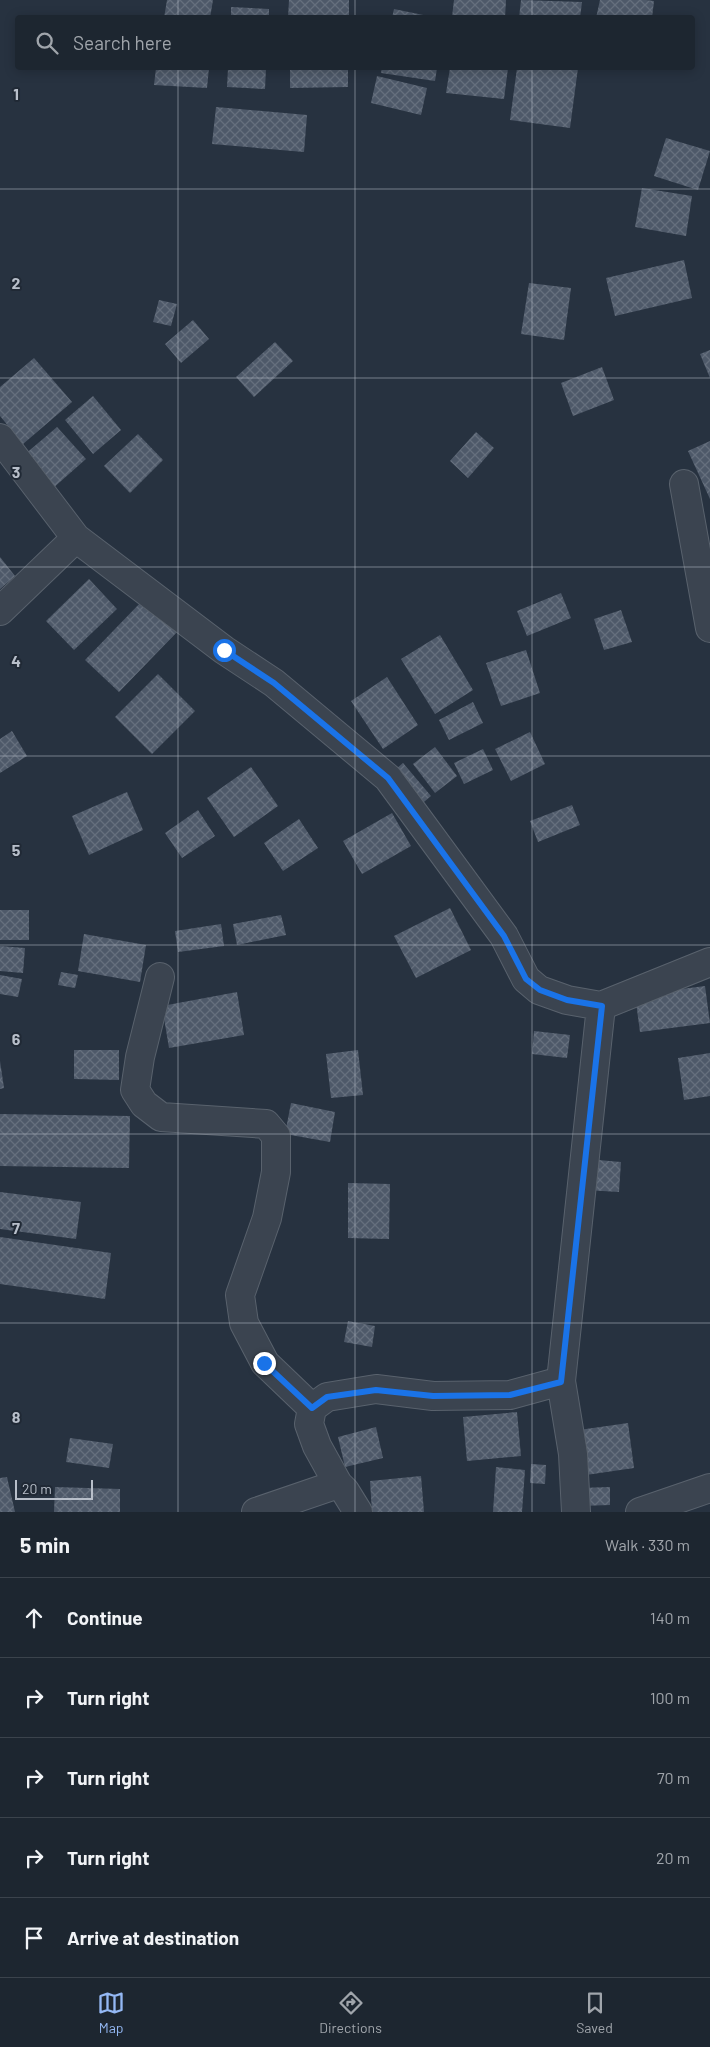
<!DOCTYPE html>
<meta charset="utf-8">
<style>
:root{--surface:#1d2630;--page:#2a323c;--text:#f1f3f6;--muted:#a0a5ab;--line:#3b434c;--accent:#94b8f4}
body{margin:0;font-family:Barlow,sans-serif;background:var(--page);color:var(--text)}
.scale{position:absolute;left:15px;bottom:12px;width:78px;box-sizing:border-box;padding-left:5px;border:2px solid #b8bfca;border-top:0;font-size:14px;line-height:18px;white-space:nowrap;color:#b8bfca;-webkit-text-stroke:4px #202935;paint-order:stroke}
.stop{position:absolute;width:15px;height:15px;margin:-11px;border:4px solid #1a73e8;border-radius:50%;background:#fff}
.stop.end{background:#1a73e8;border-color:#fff;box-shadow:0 1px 5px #0008}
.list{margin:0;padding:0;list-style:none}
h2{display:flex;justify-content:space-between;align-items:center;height:65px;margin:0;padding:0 20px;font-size:21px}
h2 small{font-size:16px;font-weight:400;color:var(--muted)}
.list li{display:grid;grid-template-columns:32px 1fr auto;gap:15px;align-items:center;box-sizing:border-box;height:80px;padding:0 20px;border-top:1px solid var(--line)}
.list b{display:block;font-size:19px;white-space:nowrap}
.list em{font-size:16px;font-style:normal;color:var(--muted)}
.icon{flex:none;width:28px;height:28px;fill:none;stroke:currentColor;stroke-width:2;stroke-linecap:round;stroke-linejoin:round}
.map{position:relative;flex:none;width:710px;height:1512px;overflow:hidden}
.search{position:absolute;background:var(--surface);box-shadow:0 2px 12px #0003;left:15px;right:15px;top:15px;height:55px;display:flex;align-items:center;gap:12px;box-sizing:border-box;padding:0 18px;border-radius:5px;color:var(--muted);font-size:19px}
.sheet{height:465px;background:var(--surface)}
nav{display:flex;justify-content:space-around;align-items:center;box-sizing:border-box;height:70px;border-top:1px solid var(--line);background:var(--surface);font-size:14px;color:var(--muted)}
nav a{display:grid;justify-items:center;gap:2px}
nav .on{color:var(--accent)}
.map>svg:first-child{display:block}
.building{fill:url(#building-cross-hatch)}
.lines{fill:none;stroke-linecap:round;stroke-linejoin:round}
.minor-casing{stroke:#59626d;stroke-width:30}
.minor{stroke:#3b4450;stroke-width:28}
.route{stroke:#1a73e8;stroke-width:6}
.grid{fill:none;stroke:#b8bfca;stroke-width:1;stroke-opacity:0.55}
.grid-label{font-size:16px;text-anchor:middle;font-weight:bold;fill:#b8bfca;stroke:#202935;stroke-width:4;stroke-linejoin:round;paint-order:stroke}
</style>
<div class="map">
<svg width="710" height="1512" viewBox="0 0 710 1512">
<defs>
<pattern id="building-cross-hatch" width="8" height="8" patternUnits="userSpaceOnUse" patternTransform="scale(1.25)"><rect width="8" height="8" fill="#4e5969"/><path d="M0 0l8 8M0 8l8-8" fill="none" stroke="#656f7d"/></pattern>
</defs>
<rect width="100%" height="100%" fill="#273240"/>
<path class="building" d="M 167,0 L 213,0 L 210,18 L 164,18 Z
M 289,0 L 349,0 L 349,18 L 288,18 Z
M 454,0 L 506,0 L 505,18 L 452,17 Z
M 521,0 L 582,2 L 580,18 L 519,18 Z
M 600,0 L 646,0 L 654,1 L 652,18 L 596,18 Z
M 231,7 L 269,9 L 269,18 L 231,18 Z
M 394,9 L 433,17 L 433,18 L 392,18 Z
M 156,68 L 209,68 L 207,88 L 154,85 Z
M 228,68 L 266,68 L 265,89 L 227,87 Z
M 290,68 L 348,68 L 348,87 L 290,88 Z
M 382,68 L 437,68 L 435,81 L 381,73 Z
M 450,68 L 508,68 L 504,99 L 446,93 Z
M 517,68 L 578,68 L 570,128 L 510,120 Z
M 377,76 L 427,88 L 421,115 L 371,103 Z
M 216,107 L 307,115 L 304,152 L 212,144 Z
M 666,138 L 710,151 L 698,190 L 654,176 Z
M 642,188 L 692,196 L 686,236 L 635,227 Z
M 684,260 L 692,298 L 615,316 L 606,278 Z
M 529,283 L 571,288 L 564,340 L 521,334 Z
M 159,300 L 177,304 L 171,326 L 153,322 Z
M 193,320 L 209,339 L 181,363 L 165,344 Z
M 275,342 L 293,361 L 254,397 L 236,377 Z
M 710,350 L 710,378 L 700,354 Z
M 34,358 L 72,402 L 23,444 L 0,416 L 0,387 Z
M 602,367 L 614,400 L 573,416 L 561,383 Z
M 93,396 L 121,430 L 93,454 L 65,420 Z
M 57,427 L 86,459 L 52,489 L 23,456 Z
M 476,432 L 494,448 L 468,478 L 450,461 Z
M 138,434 L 163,460 L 130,493 L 104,466 Z
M 710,441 L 710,499 L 688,451 Z
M 0,557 L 15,576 L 0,589 Z
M 89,579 L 117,609 L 74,650 L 46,621 Z
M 561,593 L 571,618 L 527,636 L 517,611 Z
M 143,600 L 177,632 L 119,692 L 85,660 Z
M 621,610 L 632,642 L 604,650 L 594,619 Z
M 440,635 L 473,690 L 435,714 L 401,659 Z
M 526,650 L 540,693 L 501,706 L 486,663 Z
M 158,674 L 195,711 L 152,754 L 115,717 Z
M 387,677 L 418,725 L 383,749 L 351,701 Z
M 473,702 L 483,723 L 449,740 L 439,720 Z
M 12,731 L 27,756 L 0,773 L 0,739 Z
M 530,732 L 545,764 L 511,781 L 495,749 Z
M 435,747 L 457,776 L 435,793 L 413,764 Z
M 483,749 L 493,770 L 464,784 L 454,763 Z
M 403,763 L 431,796 L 418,807 L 389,775 Z
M 251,767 L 278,806 L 234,837 L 207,798 Z
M 127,792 L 143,830 L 89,855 L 72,816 Z
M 572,805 L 580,825 L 538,842 L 530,821 Z
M 198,810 L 215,836 L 182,858 L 165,833 Z
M 392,813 L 411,846 L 362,874 L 343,841 Z
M 299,819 L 318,848 L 283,871 L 264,843 Z
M 450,908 L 471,950 L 416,978 L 394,936 Z
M 0,910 L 29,910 L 29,940 L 0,940 Z
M 281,915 L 286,935 L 237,945 L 233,924 Z
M 221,924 L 224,946 L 178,952 L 175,931 Z
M 84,934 L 146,945 L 140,982 L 78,971 Z
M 0,946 L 25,948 L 23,973 L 0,971 Z
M 61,972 L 78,975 L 75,988 L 58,985 Z
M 0,975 L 22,979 L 18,997 L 0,994 Z
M 705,986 L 710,1023 L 640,1032 L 635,995 Z
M 237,992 L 244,1035 L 169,1048 L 162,1006 Z
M 534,1031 L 570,1035 L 567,1058 L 532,1054 Z
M 74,1050 L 119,1050 L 119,1080 L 74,1079 Z
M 358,1050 L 363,1095 L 331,1098 L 326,1054 Z
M 710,1053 L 710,1096 L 684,1100 L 678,1058 Z
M 0,1061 L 4,1088 L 0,1089 Z
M 291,1103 L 335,1112 L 330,1142 L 285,1134 Z
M 0,1114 L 130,1116 L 129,1168 L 0,1166 Z
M 587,1159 L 621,1162 L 619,1192 L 586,1190 Z
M 348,1183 L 390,1184 L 389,1239 L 348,1238 Z
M 0,1192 L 81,1202 L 76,1239 L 0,1229 Z
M 0,1237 L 111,1253 L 105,1299 L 0,1284 Z
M 348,1321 L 375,1326 L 372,1347 L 344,1342 Z
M 517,1412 L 521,1456 L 467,1461 L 463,1417 Z
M 628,1423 L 634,1468 L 586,1475 L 579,1430 Z
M 376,1427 L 383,1458 L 345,1467 L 338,1437 Z
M 70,1438 L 113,1444 L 109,1468 L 66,1462 Z
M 531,1464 L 546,1465 L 545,1484 L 530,1483 Z
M 496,1467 L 525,1470 L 522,1512 L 493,1512 Z
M 421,1476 L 424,1512 L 372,1512 L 370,1481 Z
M 7,1477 L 15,1512 L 0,1512 L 0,1478 Z
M 55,1487 L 120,1489 L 120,1512 L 54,1512 Z
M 610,1487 L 610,1505 L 580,1506 L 579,1488 Z"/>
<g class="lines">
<defs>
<path id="minor" d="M 0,438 L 76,538 L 224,650 L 274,683 L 388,778 L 504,936 L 526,979 L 539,990 L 567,1000 L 601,1006 L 710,962
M 684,484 L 710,628
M 0,611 L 76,538
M 160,977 L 140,1057 L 135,1090 L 144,1104 L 161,1117 L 266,1124 L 276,1136 L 276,1172 L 267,1218 L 240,1295 L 244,1323 L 265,1363 L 312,1408
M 338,1484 L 317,1446 L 309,1424 L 312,1408 L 327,1397 L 376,1389 L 433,1396 L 510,1395 L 561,1381
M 256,1512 L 338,1484 L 345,1491 L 358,1512
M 576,1512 L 573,1454 L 561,1381 L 601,1006
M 640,1512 L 710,1488"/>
</defs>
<use href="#minor" class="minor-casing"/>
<use href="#minor" class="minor"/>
</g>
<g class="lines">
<path class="route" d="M 224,650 L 274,683 L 388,778 L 504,936 L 526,979 L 540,990 L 567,1000 L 602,1006 L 561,1382 L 510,1395 L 433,1396 L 376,1390 L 327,1397 L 312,1408 L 264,1363"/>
</g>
<path class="grid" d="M 178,0 L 178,18M 355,0 L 355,18M 532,0 L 532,18M 178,68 L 178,1512M 355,68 L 355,1512M 532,68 L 532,1512M 0,189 L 710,189M 0,378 L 710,378M 0,567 L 710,567M 0,756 L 710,756M 0,945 L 710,945M 0,1134 L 710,1134M 0,1323 L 710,1323"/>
<g class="grid-label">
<text x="16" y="100">1</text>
<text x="16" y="289">2</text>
<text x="16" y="478">3</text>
<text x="16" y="667">4</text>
<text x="16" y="856">5</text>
<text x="16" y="1045">6</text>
<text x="16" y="1234">7</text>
<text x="16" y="1423">8</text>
</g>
</svg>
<div class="scale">20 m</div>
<div class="stop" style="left:224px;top:650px"></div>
<div class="stop end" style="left:264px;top:1363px"></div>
<div class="search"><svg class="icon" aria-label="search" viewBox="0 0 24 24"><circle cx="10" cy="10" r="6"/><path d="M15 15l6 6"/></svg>Search here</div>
</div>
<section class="sheet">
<h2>5 min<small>Walk · 330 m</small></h2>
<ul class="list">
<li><svg class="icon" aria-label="ahead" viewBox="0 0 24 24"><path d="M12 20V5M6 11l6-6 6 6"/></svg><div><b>Continue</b></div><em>140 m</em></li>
<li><svg class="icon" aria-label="right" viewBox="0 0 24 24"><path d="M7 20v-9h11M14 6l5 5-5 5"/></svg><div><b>Turn right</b></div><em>100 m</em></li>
<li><svg class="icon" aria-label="right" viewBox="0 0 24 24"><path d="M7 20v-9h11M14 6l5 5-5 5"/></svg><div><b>Turn right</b></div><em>70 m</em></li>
<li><svg class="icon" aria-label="right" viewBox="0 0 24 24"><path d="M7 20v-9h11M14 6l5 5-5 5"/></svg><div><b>Turn right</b></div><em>20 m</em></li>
<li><svg class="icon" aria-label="arrive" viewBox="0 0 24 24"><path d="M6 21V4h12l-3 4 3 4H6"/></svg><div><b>Arrive at destination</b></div></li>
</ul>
</section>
<nav>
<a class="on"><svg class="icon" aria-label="map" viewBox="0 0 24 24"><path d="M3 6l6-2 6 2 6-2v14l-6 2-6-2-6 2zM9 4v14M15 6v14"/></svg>Map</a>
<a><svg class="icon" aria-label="directions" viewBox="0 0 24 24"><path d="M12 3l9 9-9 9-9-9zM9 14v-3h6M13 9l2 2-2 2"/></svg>Directions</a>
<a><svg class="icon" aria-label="saved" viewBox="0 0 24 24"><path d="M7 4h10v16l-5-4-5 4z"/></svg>Saved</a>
</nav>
